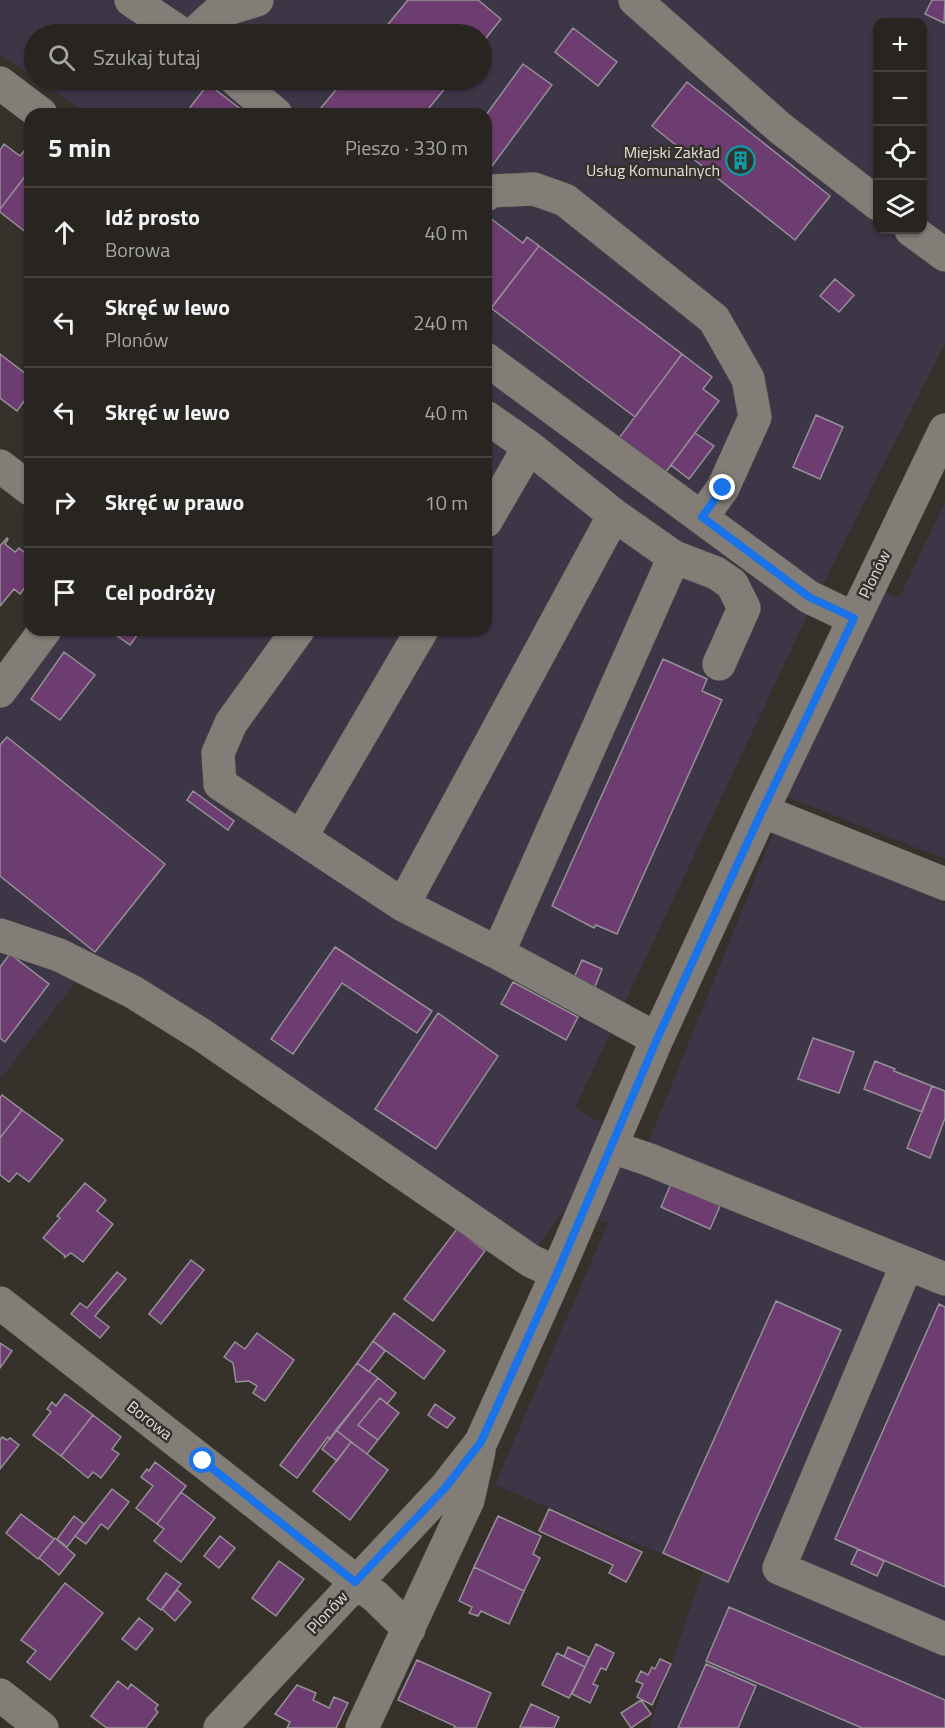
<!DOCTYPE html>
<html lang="pl">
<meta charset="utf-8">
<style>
:root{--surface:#282520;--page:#34312d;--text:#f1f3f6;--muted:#a5a5a5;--line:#44423e}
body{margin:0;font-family:"Titillium Web",sans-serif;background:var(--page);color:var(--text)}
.controls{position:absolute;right:18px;top:18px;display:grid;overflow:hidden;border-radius:12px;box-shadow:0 2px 4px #0004}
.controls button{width:54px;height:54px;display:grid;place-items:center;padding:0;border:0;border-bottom:2px solid var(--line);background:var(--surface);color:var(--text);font:30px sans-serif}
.stop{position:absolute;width:18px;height:18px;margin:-14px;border:4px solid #1a73e8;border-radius:50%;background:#fff}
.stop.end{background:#1a73e8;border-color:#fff;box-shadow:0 2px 6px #0008}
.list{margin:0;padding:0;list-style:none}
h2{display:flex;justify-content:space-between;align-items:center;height:78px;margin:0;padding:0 24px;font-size:26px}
h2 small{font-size:20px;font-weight:400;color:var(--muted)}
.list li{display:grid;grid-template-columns:39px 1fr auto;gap:18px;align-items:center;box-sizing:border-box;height:90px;padding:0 24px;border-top:2px solid var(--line)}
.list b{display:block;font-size:22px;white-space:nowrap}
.list p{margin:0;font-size:20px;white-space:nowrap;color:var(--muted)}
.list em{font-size:20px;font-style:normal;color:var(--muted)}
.icon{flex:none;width:33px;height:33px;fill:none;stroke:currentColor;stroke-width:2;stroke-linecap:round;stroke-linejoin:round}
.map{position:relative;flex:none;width:945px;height:1728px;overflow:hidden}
.search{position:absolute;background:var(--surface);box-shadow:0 2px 4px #0004;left:24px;top:24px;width:468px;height:66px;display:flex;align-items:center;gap:15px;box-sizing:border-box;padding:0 21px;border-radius:33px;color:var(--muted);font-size:22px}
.panel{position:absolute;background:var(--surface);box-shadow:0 2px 4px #0004;left:24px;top:108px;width:468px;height:528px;border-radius:18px}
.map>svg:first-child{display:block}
.industrial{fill:#3c3647;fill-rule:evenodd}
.building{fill:#6d3c70;stroke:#969097;stroke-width:1.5}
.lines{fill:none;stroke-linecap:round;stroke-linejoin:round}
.minor-casing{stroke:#504d47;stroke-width:34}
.minor{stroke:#827d76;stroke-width:33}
.route{stroke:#1a73e8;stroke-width:8}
.labels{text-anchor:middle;stroke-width:5;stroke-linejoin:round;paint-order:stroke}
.poi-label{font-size:16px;fill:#e3e0dc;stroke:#36312b;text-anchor:end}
.street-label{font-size:16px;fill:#e3e0dc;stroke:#36312b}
</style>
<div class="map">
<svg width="945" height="1728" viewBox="0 0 945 1728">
<rect width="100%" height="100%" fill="#36312b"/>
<path class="industrial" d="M 0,0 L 945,0 L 945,343 L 807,616 L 575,1108 L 646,1148 L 774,832 L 945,903 L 945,1728 L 649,1728 L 704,1569 L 642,1546 L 495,1485 L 608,1223 L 565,1209 L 532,1254 L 97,955 L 0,1079 L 0,699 L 53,630 L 486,630 L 486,114 L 88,114 L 38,80 L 482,80 L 482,34 L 34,34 L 34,77 L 0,54 ZM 878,22 L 922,22 L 922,230 L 878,230 Z
M 945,502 L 945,859 L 782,795 L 883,592 L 899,598 Z"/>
<path class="building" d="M 408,0 L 478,0 L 501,19 L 482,43 L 482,34 L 380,34 Z
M 932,0 L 945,0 L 944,23 L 925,14 Z
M 573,28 L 617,62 L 598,86 L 555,52 Z
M 523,64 L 552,85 L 486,174 L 486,115 Z
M 344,80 L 452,80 L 424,114 L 316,114 Z
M 687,82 L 830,196 L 795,240 L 652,126 Z
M 208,84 L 238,107 L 247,114 L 185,114 Z
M 4,144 L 20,156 L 24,151 L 30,155 L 30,170 L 0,209 L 0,150 Z
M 30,170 L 30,229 L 27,233 L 0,212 L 0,209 Z
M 490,218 L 523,243 L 527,237 L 539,246 L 486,315 L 486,223 Z
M 539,246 L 682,354 L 635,417 L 491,308 Z
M 835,279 L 854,295 L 839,312 L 820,296 Z
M 0,354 L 30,377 L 30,393 L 17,411 L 0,398 Z
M 682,354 L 712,377 L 703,389 L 719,401 L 665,473 L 619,438 Z
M 816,415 L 843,427 L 820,479 L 793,467 Z
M 695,433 L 714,446 L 689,479 L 671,465 Z
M 7,538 L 8,539 L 5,544 L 15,552 L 19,548 L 30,557 L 30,581 L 20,594 L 14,589 L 0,606 L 0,546 Z
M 109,630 L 141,630 L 130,645 Z
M 64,652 L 95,675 L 60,720 L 31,699 Z
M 663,659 L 707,679 L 702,691 L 722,700 L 617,934 L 596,925 L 594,928 L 552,906 Z
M 7,737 L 165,864 L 95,952 L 0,876 L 0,745 Z
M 193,791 L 234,821 L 228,830 L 187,800 Z
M 335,947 L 432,1011 L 417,1033 L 342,983 L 293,1054 L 271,1039 Z
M 10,954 L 49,984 L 5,1042 L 0,1038 L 0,967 Z
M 582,960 L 602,969 L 594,989 L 573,980 Z
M 513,982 L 578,1017 L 566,1040 L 501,1004 Z
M 438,1013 L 498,1056 L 436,1149 L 375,1109 Z
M 813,1038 L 854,1052 L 839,1093 L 798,1079 Z
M 875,1061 L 895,1069 L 894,1071 L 932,1086 L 922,1112 L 864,1089 Z
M 932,1086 L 945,1091 L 945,1118 L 930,1158 L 907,1148 Z
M 2,1095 L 22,1110 L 0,1138 L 0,1098 Z
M 22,1110 L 63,1140 L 29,1182 L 17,1173 L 9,1182 L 0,1175 L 0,1138 Z
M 85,1183 L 106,1200 L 97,1211 L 113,1224 L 83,1262 L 71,1253 L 64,1258 L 65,1256 L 43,1238 L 60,1218 L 57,1216 Z
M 671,1184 L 720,1206 L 710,1229 L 661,1207 Z
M 457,1229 L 485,1251 L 433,1321 L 404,1299 Z
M 191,1260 L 204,1270 L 161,1324 L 149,1314 Z
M 117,1272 L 126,1279 L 95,1316 L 109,1327 L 100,1338 L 71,1314 L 80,1303 L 87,1308 Z
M 776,1301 L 841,1330 L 728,1582 L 663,1553 Z
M 939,1304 L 945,1307 L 945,1587 L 835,1539 Z
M 394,1313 L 445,1351 L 424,1379 L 373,1341 Z
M 257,1333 L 294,1360 L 265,1401 L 253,1393 L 257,1386 L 249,1381 L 236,1382 L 233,1363 L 224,1357 L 235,1342 L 245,1349 Z
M 373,1341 L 385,1351 L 369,1372 L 357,1363 Z
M 0,1343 L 12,1351 L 0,1368 Z
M 357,1363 L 378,1378 L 330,1439 L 328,1437 L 297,1478 L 280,1465 Z
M 378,1378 L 396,1393 L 387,1404 L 380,1398 L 358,1425 L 378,1440 L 367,1454 L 336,1430 Z
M 65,1394 L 93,1415 L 61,1456 L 33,1435 L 51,1412 L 47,1409 L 52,1402 L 56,1406 Z
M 380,1398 L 399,1413 L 378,1440 L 358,1425 Z
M 435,1404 L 455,1418 L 447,1428 L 428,1415 Z
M 93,1415 L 121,1437 L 112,1449 L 119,1454 L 101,1478 L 93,1472 L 88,1478 L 61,1456 Z
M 336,1430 L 351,1442 L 337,1461 L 322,1449 Z
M 2,1437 L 7,1440 L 10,1438 L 19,1445 L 0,1469 L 0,1440 Z
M 351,1442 L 388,1470 L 350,1520 L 313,1491 Z
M 155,1462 L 186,1486 L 157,1524 L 136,1508 L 153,1486 L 141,1477 L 147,1469 L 149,1471 Z
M 112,1489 L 129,1502 L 108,1529 L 101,1524 L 86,1544 L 75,1536 Z
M 181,1492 L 215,1518 L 181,1562 L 154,1541 L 164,1529 L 157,1524 Z
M 549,1509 L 642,1552 L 626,1582 L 609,1573 L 613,1565 L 539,1531 Z
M 21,1514 L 54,1539 L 38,1559 L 6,1533 Z
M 74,1516 L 84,1524 L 67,1547 L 57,1539 Z
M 498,1516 L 541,1536 L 533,1554 L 540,1558 L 524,1591 L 474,1567 Z
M 220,1536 L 235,1548 L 219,1568 L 204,1556 Z
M 55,1538 L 75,1555 L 59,1575 L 39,1558 Z
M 858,1549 L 884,1561 L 877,1576 L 851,1564 Z
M 279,1561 L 304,1579 L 276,1616 L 252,1598 Z
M 474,1567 L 524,1591 L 509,1624 L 481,1611 L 478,1616 L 469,1613 L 472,1607 L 459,1601 Z
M 166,1573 L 181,1584 L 161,1610 L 147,1599 Z
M 65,1583 L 103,1613 L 50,1680 L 27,1662 L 36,1651 L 21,1640 Z
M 177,1590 L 191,1602 L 175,1621 L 162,1609 Z
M 729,1607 L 945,1700 L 945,1728 L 862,1728 L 706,1661 Z
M 139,1618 L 153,1629 L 136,1650 L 122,1639 Z
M 596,1644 L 614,1653 L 606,1670 L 601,1668 L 593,1684 L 598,1686 L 590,1703 L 572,1694 Z
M 568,1647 L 589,1657 L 585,1667 L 564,1657 Z
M 557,1653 L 585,1667 L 569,1698 L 542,1685 Z
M 660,1659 L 671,1664 L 652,1705 L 637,1697 L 643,1684 L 636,1681 L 641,1671 L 648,1675 L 652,1667 L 655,1669 Z
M 417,1660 L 491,1693 L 476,1728 L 454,1728 L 455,1726 L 398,1700 Z
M 706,1664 L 756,1686 L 738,1728 L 678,1728 Z
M 118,1681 L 128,1689 L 131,1684 L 158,1705 L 155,1709 L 158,1712 L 146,1728 L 107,1728 L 91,1716 Z
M 297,1685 L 316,1693 L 313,1700 L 329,1708 L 334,1697 L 348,1703 L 336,1728 L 287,1728 L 290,1722 L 275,1714 Z
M 641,1700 L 651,1714 L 631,1728 L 621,1713 Z
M 531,1704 L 559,1717 L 554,1728 L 520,1727 Z"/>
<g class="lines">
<defs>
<path id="minor" d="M 131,0 L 182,34
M 635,0 L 780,128 L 878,204
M 194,34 L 218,12 L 257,0
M 236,80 L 276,114
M 0,83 L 41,114
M 486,195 L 490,191 L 534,189 L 565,200 L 714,319 L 748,379 L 755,417 L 723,488 L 702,517
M 911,230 L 945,255
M 486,359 L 809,597 L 853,618
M 486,417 L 529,447 L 614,515 L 674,557 L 716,573 L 732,584 L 744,608 L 719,664
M 0,466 L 30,489
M 486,521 L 529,447
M 298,630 L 231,723 L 218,753 L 220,784 L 403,905 L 498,953 L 657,1039
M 0,691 L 45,630
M 762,811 L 945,884
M 301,837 L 422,630
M 403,905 L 614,515
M 0,935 L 59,955 L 133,992 L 202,1035 L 531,1261 L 557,1273
M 498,953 L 674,557
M 612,1147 L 650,1160 L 945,1279
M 907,1264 L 779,1568 L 945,1639
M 0,1303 L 376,1597 L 409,1629
M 0,1695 L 42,1728
M 220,1728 L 445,1488 L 481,1442 L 557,1273 L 657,1039 L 762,811 L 945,430
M 362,1728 L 468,1500 L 479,1451"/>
</defs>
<use href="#minor" class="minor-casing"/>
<use href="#minor" class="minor"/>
</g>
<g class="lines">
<path class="route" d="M 203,1461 L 355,1582 L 445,1488 L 481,1442 L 557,1273 L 657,1039 L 762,811 L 854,618 L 809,597 L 702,517 L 723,488"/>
</g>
<defs>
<symbol id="building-ring" viewBox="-11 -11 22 22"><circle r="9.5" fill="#36312b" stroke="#0f9aa8" stroke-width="1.5"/><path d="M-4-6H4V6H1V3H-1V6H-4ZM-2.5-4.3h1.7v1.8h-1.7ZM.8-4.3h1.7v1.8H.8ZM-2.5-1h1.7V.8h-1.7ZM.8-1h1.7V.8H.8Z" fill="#0f9aa8"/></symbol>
</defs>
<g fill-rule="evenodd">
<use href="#building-ring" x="724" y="144" width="33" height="33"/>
</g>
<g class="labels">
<g class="poi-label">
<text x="720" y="158">Miejski Zakład<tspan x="720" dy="18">Usług Komunalnych</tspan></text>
</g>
<g class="street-label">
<text transform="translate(874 574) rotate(-64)" y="6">Plonów</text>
<text transform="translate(150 1420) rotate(38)" y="6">Borowa</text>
<text transform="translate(327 1612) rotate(-47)" y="6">Plonów</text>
</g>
</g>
</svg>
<div class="controls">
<button>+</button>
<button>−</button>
<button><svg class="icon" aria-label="locate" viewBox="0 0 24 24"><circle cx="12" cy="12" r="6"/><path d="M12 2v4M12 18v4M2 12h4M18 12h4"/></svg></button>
<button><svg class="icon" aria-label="layers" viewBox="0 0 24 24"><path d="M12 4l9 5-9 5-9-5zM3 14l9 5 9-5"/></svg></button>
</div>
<div class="stop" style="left:203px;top:1461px"></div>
<div class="stop end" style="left:723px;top:488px"></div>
<div class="search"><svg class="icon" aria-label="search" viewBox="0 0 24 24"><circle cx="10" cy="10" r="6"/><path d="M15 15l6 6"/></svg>Szukaj tutaj</div>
<section class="panel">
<h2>5 min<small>Pieszo · 330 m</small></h2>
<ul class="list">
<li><svg class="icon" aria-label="ahead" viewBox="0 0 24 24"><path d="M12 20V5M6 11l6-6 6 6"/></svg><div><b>Idź prosto</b><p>Borowa</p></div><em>40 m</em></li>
<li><svg class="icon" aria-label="left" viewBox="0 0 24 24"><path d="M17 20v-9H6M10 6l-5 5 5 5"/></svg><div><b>Skręć w lewo</b><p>Plonów</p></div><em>240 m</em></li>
<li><svg class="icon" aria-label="left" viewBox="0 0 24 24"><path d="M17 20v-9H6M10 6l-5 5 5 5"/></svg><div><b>Skręć w lewo</b></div><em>40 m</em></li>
<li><svg class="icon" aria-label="right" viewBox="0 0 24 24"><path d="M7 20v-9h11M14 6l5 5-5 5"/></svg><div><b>Skręć w prawo</b></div><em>10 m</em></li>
<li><svg class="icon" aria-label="arrive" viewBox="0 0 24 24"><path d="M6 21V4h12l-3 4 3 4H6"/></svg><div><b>Cel podróży</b></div></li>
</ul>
</section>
</div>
